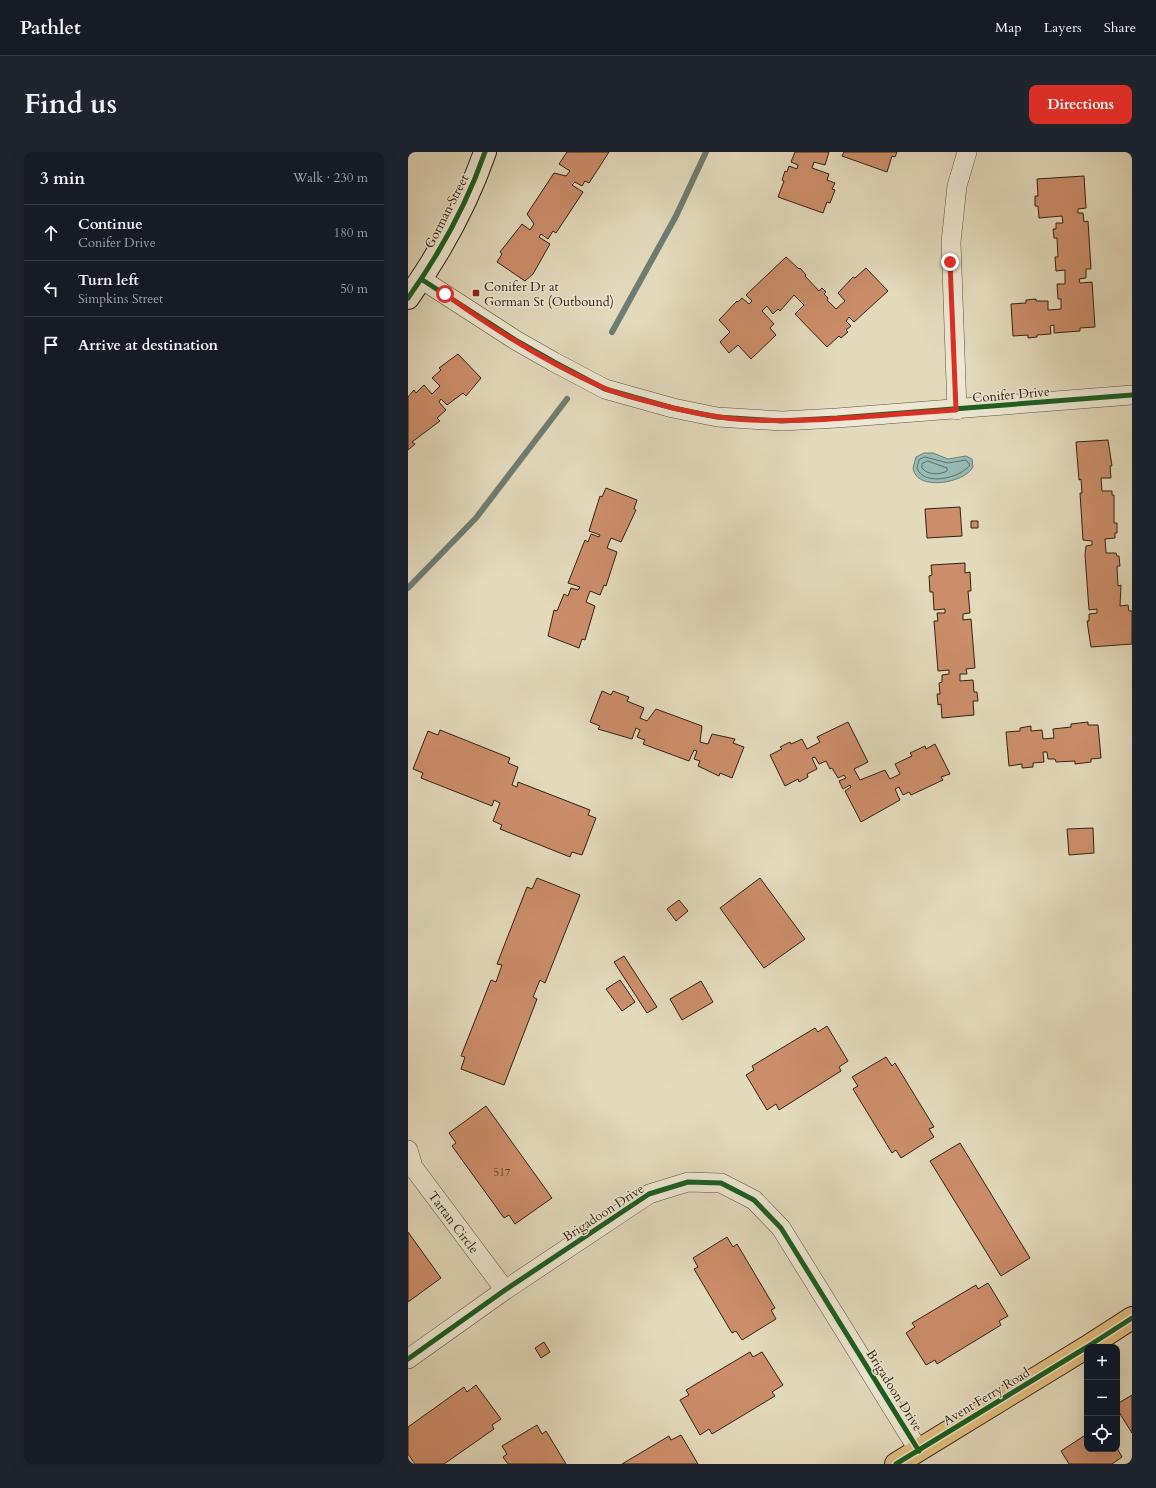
<!DOCTYPE html>
<meta charset="utf-8">
<style>
:root{--surface:#171b24;--page:#20242c;--text:#f1f3f6;--muted:#9ea1a6;--line:#363941;--accent:#d93025}
body{margin:0;font-family:Cardo,serif;background:var(--page);color:var(--text)}
.controls{position:absolute;right:12px;bottom:12px;display:grid;overflow:hidden;border-radius:8px;box-shadow:0 4px 16px #0002}
.controls button{width:36px;height:36px;display:grid;place-items:center;padding:0;border:0;border-bottom:1px solid var(--line);background:var(--surface);color:var(--text);font:20px sans-serif}
.stop{position:absolute;width:12px;height:12px;margin:-9px;border:3px solid #d93025;border-radius:50%;background:#fff}
.stop.end{background:#d93025;border-color:#fff;box-shadow:0 1px 4px #0008}
.list{margin:0;padding:0;list-style:none}
h2{display:flex;justify-content:space-between;align-items:center;height:52px;margin:0;padding:0 16px;font-size:17px}
h2 small{font-size:13px;font-weight:400;color:var(--muted)}
.list li{display:grid;grid-template-columns:26px 1fr auto;gap:12px;align-items:center;box-sizing:border-box;height:56px;padding:0 16px;border-top:1px solid var(--line)}
.list b{display:block;font-size:15px;white-space:nowrap}
.list p{margin:0;font-size:13px;white-space:nowrap;color:var(--muted)}
.list em{font-size:13px;font-style:normal;color:var(--muted)}
.icon{flex:none;width:22px;height:22px;fill:none;stroke:currentColor;stroke-width:2;stroke-linecap:round;stroke-linejoin:round}
.map{position:relative;flex:none;width:724px;height:1312px;overflow:hidden;border-radius:8px}
header{display:flex;align-items:center;gap:24px;box-sizing:border-box;height:56px;padding:0 20px;background:var(--surface);border-bottom:1px solid var(--line)}
header strong{font-size:19px}
nav{display:flex;gap:22px;margin-inline-start:auto;font-size:14px}
.intro{display:flex;align-items:center;justify-content:space-between;box-sizing:border-box;height:96px;padding:0 24px}
h1{margin:0;font-size:28px}
.button{padding:10px 18px;border-radius:8px;background:var(--accent);color:#fff;font-size:14px;font-weight:700}
main{display:flex;gap:24px;padding:0 24px}
aside{flex:1;background:var(--surface);border-radius:8px;box-shadow:0 4px 16px #0002}
.map>svg:first-child{display:block}
.water{fill:#96bab5;stroke:#6e7d73}
.lines{fill:none;stroke-linecap:round;stroke-linejoin:round}
.shore{stroke:#646e62;stroke-width:1}
.stream{stroke:#6e7d73;stroke-width:6}
.building{fill:#cc8e6a;stroke:#312210}
.street-casing{stroke:#5e503b;stroke-width:20}
.secondary-casing{stroke:#312210;stroke-width:24}
.primary-casing{stroke:#312210;stroke-width:24}
.street{stroke:#ede7d3;stroke-width:19}
.secondary{stroke:#ede7d3;stroke-width:22}
.primary{stroke:#e2bd7e;stroke-width:22}
.cycleway-casing{stroke:#ede7d3;stroke-width:8}
.cycleway{stroke:#1b5e20;stroke-width:5}
.route{stroke:#d93025;stroke-width:5}
.poi-dot{fill:#8f2418;stroke:#ede7d3;stroke-width:1.5}
.labels{text-anchor:middle;stroke-width:3;stroke-linejoin:round;paint-order:stroke}
.number-label{font-size:11px;fill:#583d26}
.street-label{font-size:13px;fill:#312210;stroke:#ede7d3}
.poi-label{font-size:13px;fill:#312210;stroke:#ede7d3;text-anchor:start}
</style>
<header>
<strong>Pathlet</strong>
<nav><a>Map</a><a>Layers</a><a>Share</a></nav>
</header>
<div class="intro"><h1>Find us</h1><a class="button">Directions</a></div>
<main>
<aside>
<h2>3 min<small>Walk · 230 m</small></h2>
<ul class="list">
<li><svg class="icon" aria-label="ahead" viewBox="0 0 24 24"><path d="M12 20V5M6 11l6-6 6 6"/></svg><div><b>Continue</b><p>Conifer Drive</p></div><em>180 m</em></li>
<li><svg class="icon" aria-label="left" viewBox="0 0 24 24"><path d="M17 20v-9H6M10 6l-5 5 5 5"/></svg><div><b>Turn left</b><p>Simpkins Street</p></div><em>50 m</em></li>
<li><svg class="icon" aria-label="arrive" viewBox="0 0 24 24"><path d="M6 21V4h12l-3 4 3 4H6"/></svg><div><b>Arrive at destination</b></div></li>
</ul>
</aside>
<div class="map">
<svg width="724" height="1312" viewBox="0 0 724 1312">
<rect width="100%" height="100%" fill="#e3dabc"/>
<filter id="stains"><feTurbulence type="fractalNoise" baseFrequency=".005" numOctaves="4"/><feColorMatrix values="0 0 0 0 .2 0 0 0 0 .09 0 0 0 0 .02 0 0 0 .5 -.17"/></filter>
<radialGradient id="worn" r=".72"><stop offset=".6" stop-color="#630" stop-opacity="0"/><stop offset="1" stop-color="#630" stop-opacity=".3"/></radialGradient>
<path class="water" d="M 516,301 L 525,301 L 540,307 L 558,304 L 564,307 L 565,315 C 557,331 508,340 505,316 L 508,305 Z"/>
<g class="lines">
<path class="shore" d="M 517,305 L 540,311 L 558,308 L 562,313 C 553,326 515,335 509,316 L 511,308 Z
M 520,309 L 539,316 L 539,319 C 532,323 519,323 514,316 L 514,312 Z"/>
<path class="stream" d="M 204,180 L 268,64 L 298,0
M 0,436 L 68,366 L 159,247"/>
</g>
<path class="building" d="M 159,0 L 201,0 L 181,31 L 177,29 L 174,34 L 167,30 L 164,33 L 175,40 L 148,81 L 145,79 L 140,87 L 133,82 L 131,85 L 142,92 L 125,122 L 117,129 L 89,110 L 94,102 L 92,100 L 114,72 L 122,78 L 126,72 L 119,62 L 146,21 L 158,24 L 162,19 L 151,12 Z
M 387,0 L 421,0 L 417,13 L 406,10 L 404,16 L 421,22 L 419,28 L 427,31 L 424,37 L 427,38 L 422,51 L 419,50 L 415,61 L 370,45 L 376,29 L 374,28 L 377,19 L 379,20 L 381,14 L 389,17 L 390,13 L 383,10 Z
M 436,0 L 489,0 L 487,5 L 484,4 L 479,20 L 434,4 Z
M 676,24 L 678,56 L 670,57 L 670,61 L 675,61 L 676,70 L 680,69 L 683,117 L 678,117 L 678,126 L 671,127 L 672,131 L 684,130 L 687,175 L 672,176 L 672,179 L 646,181 L 646,173 L 642,174 L 643,182 L 629,183 L 629,185 L 620,186 L 620,183 L 605,184 L 603,152 L 618,151 L 618,148 L 628,147 L 628,149 L 640,149 L 640,158 L 653,157 L 653,147 L 650,147 L 649,132 L 657,132 L 657,118 L 648,119 L 647,105 L 650,105 L 649,86 L 646,86 L 645,77 L 648,77 L 648,71 L 655,71 L 654,64 L 631,66 L 630,54 L 627,54 L 627,44 L 630,44 L 629,27 Z
M 378,105 L 391,117 L 392,116 L 398,123 L 397,124 L 411,139 L 414,136 L 418,140 L 416,142 L 420,146 L 419,148 L 428,157 L 437,149 L 430,141 L 445,125 L 447,126 L 458,116 L 480,139 L 446,170 L 441,165 L 438,169 L 443,174 L 438,178 L 440,180 L 433,186 L 431,184 L 419,195 L 387,162 L 396,153 L 386,143 L 372,159 L 370,157 L 365,162 L 359,154 L 354,159 L 366,172 L 362,176 L 368,183 L 343,207 L 330,193 L 321,201 L 312,190 L 322,180 L 311,168 L 329,149 L 330,150 L 334,146 L 341,152 L 344,149 L 338,143 Z
M 50,202 L 73,226 L 58,244 L 55,241 L 39,253 L 33,247 L 31,250 L 38,258 L 29,266 L 32,269 L 4,290 L 7,292 L 0,298 L 0,245 L 6,238 L 8,241 L 16,233 L 24,242 L 32,234 L 24,226 L 33,218 L 31,216 Z
M 700,288 L 704,314 L 702,314 L 703,326 L 693,326 L 694,339 L 704,339 L 704,343 L 706,343 L 706,371 L 709,371 L 709,381 L 707,381 L 707,386 L 697,387 L 698,401 L 708,401 L 709,404 L 711,404 L 712,414 L 709,414 L 710,434 L 713,433 L 712,454 L 720,453 L 721,459 L 724,459 L 724,492 L 683,495 L 679,469 L 681,469 L 681,462 L 689,461 L 689,457 L 681,458 L 677,403 L 678,394 L 684,393 L 684,389 L 675,388 L 672,341 L 674,341 L 673,327 L 671,328 L 668,290 Z
M 198,336 L 229,348 L 226,357 L 228,358 L 213,390 L 203,386 L 199,396 L 209,400 L 198,434 L 196,433 L 192,443 L 182,439 L 178,450 L 187,454 L 177,488 L 174,487 L 171,496 L 140,484 L 146,458 L 149,459 L 156,442 L 160,444 L 163,436 L 170,438 L 172,435 L 160,431 L 177,388 L 180,390 L 183,382 L 191,385 L 192,383 L 181,379 L 192,344 L 194,345 Z
M 552,355 L 554,384 L 519,386 L 517,357 Z
M 563,369 L 570,369 L 570,376 L 563,376 Z
M 557,411 L 557,421 L 562,420 L 563,439 L 560,439 L 562,461 L 555,462 L 555,468 L 563,467 L 567,516 L 558,517 L 559,522 L 552,522 L 552,529 L 565,528 L 566,540 L 569,540 L 570,549 L 565,549 L 566,563 L 534,566 L 533,552 L 530,553 L 529,542 L 532,542 L 531,531 L 534,530 L 534,523 L 541,522 L 541,518 L 530,519 L 526,469 L 530,469 L 529,461 L 537,461 L 537,457 L 526,458 L 525,440 L 522,440 L 521,424 L 524,423 L 523,413 Z
M 194,539 L 203,543 L 205,539 L 221,545 L 219,549 L 236,556 L 232,566 L 239,569 L 248,557 L 294,574 L 292,590 L 300,592 L 304,582 L 327,587 L 325,591 L 336,595 L 324,626 L 312,621 L 311,624 L 290,614 L 292,609 L 286,607 L 289,599 L 286,598 L 281,609 L 235,592 L 237,588 L 229,585 L 232,578 L 228,576 L 224,587 L 190,577 L 192,574 L 182,570 Z
M 440,570 L 460,610 L 446,617 L 452,628 L 477,618 L 482,627 L 492,622 L 487,612 L 504,604 L 502,601 L 517,594 L 518,597 L 527,592 L 542,622 L 533,625 L 535,628 L 503,643 L 501,640 L 495,643 L 491,635 L 487,637 L 492,648 L 453,670 L 437,639 L 443,635 L 442,633 L 435,637 L 431,629 L 438,626 L 436,623 L 430,626 L 424,616 L 422,617 L 418,609 L 411,612 L 407,605 L 404,606 L 409,617 L 399,622 L 400,625 L 391,630 L 390,627 L 377,634 L 362,603 L 374,597 L 372,595 L 382,590 L 383,592 L 394,587 L 399,597 L 412,590 L 409,585 Z
M 680,570 L 680,573 L 690,573 L 693,606 L 683,607 L 683,610 L 667,612 L 667,609 L 648,610 L 647,607 L 640,607 L 639,600 L 635,600 L 636,610 L 625,611 L 625,615 L 614,616 L 614,612 L 601,614 L 598,580 L 612,579 L 612,576 L 623,574 L 623,579 L 634,578 L 635,587 L 646,586 L 645,577 L 663,575 L 663,572 Z
M 32,578 L 102,606 L 100,611 L 110,615 L 104,633 L 109,635 L 110,630 L 182,658 L 180,663 L 188,666 L 174,703 L 164,700 L 162,705 L 92,677 L 94,673 L 85,669 L 92,651 L 86,648 L 84,654 L 13,626 L 15,621 L 5,617 L 20,579 L 30,583 Z
M 685,676 L 686,701 L 661,703 L 659,677 Z
M 129,726 L 172,743 L 137,831 L 132,828 L 125,845 L 129,847 L 96,933 L 53,917 L 57,905 L 53,904 L 83,828 L 88,830 L 94,813 L 89,812 L 119,735 L 124,737 Z
M 352,726 L 397,787 L 356,816 L 312,756 Z
M 271,748 L 280,759 L 268,769 L 259,757 Z
M 216,804 L 249,855 L 239,861 L 206,810 Z
M 212,828 L 227,850 L 214,859 L 198,837 Z
M 293,829 L 305,850 L 274,868 L 262,847 Z
M 419,874 L 440,909 L 431,915 L 433,919 L 371,958 L 368,952 L 359,958 L 338,923 L 346,918 L 344,914 L 407,876 L 410,880 Z
M 478,905 L 484,914 L 487,911 L 526,975 L 521,977 L 526,985 L 493,1006 L 488,998 L 484,1001 L 445,937 L 450,934 L 444,925 Z
M 78,954 L 144,1046 L 107,1072 L 101,1063 L 96,1066 L 44,994 L 48,991 L 41,981 Z
M 552,991 L 622,1106 L 593,1124 L 522,1009 Z
M 0,1080 L 33,1126 L 0,1150 Z
M 319,1085 L 325,1095 L 329,1092 L 367,1156 L 363,1158 L 368,1167 L 334,1188 L 328,1179 L 324,1181 L 286,1117 L 290,1115 L 285,1106 Z
M 580,1131 L 600,1164 L 591,1169 L 593,1173 L 529,1212 L 527,1208 L 518,1213 L 498,1181 L 507,1175 L 504,1171 L 568,1133 L 570,1137 Z
M 136,1190 L 142,1200 L 133,1206 L 127,1196 Z
M 342,1200 L 345,1205 L 354,1200 L 375,1233 L 364,1240 L 367,1244 L 304,1282 L 301,1277 L 292,1283 L 272,1248 L 281,1243 L 278,1238 Z
M 68,1233 L 93,1267 L 84,1273 L 86,1277 L 36,1312 L 7,1312 L 0,1302 L 0,1275 L 56,1235 L 59,1240 Z
M 724,1243 L 724,1281 L 709,1257 L 709,1252 Z
M 129,1273 L 134,1282 L 138,1279 L 158,1312 L 100,1312 L 95,1305 L 99,1302 L 94,1294 Z
M 679,1282 L 679,1297 L 709,1296 L 714,1305 L 704,1312 L 661,1312 L 653,1299 Z
M 273,1283 L 290,1312 L 214,1312 L 261,1284 L 263,1288 Z"/>
<g class="lines">
<defs>
<path id="street" d="M 13,127 L 109,189 L 146,210 L 197,237 L 265,256 L 309,265 L 374,269 L 429,266 L 724,243
M 549,258 L 543,90 L 549,34 L 559,0
M 0,998 L 5,1015 L 97,1138
M 0,1207 L 97,1138 L 241,1042 L 280,1030 L 313,1031 L 346,1048 L 373,1076 L 511,1299"/>
<path id="secondary" d="M 0,146 C 32,101 59,52 77,0"/>
<path id="primary" d="M 679,1195 L 724,1166
M 488,1312 L 679,1195"/>
</defs>
<use href="#street" class="street-casing"/>
<use href="#secondary" class="secondary-casing"/>
<use href="#primary" class="primary-casing"/>
<use href="#street" class="street"/>
<use href="#secondary" class="secondary"/>
<use href="#primary" class="primary"/>
<defs>
<path id="cycleway" d="M 13,127 L 109,189 L 146,210 L 197,237 L 265,256 L 309,265 L 374,269 L 429,266 L 724,243
M 0,146 C 32,101 59,52 77,0
M 679,1195 L 724,1166
M 0,1207 L 97,1138 L 241,1042 L 280,1030 L 313,1031 L 346,1048 L 373,1076 L 511,1299
M 488,1312 L 679,1195"/>
</defs>
<use href="#cycleway" class="cycleway-casing"/>
<use href="#cycleway" class="cycleway"/>
</g>
<g class="lines">
<path class="route" d="M 37,142 C 84,176 142,212 196,236 C 210,242 226,246 242,250 C 275,259 309,267 343,268 C 411,271 480,262 548,258 L 542,110"/>
</g>
<rect class="poi-dot" x="64" y="137" width="8" height="8" rx="2"/>
<g class="labels">
<g class="number-label">
<text x="94" y="1024">517</text>
</g>
<g class="street-label">
<text transform="translate(38 59) rotate(-63)" y="5">Gorman Street</text>
<text transform="translate(603 242) rotate(-5)" y="5">Conifer Drive</text>
<text transform="translate(195 1060) rotate(-33)" y="5">Brigadoon Drive</text>
<text transform="translate(46 1070) rotate(53)" y="5">Tartan Circle</text>
<text transform="translate(487 1238) rotate(58)" y="5">Brigadoon Drive</text>
<text transform="translate(578 1244) rotate(-31)" y="5">Avent Ferry Road</text>
</g>
<g class="poi-label">
<text x="76" y="139">Conifer Dr at<tspan x="76" dy="15">Gorman St (Outbound)</tspan></text>
</g>
</g>
<rect width="100%" height="100%" filter="url(#stains)"/>
<rect width="100%" height="100%" fill="url(#worn)"/>
</svg>
<div class="controls">
<button>+</button>
<button>−</button>
<button><svg class="icon" aria-label="locate" viewBox="0 0 24 24"><circle cx="12" cy="12" r="6"/><path d="M12 2v4M12 18v4M2 12h4M18 12h4"/></svg></button>
</div>
<div class="stop" style="left:37px;top:142px"></div>
<div class="stop end" style="left:542px;top:110px"></div>
</div>
</main>
